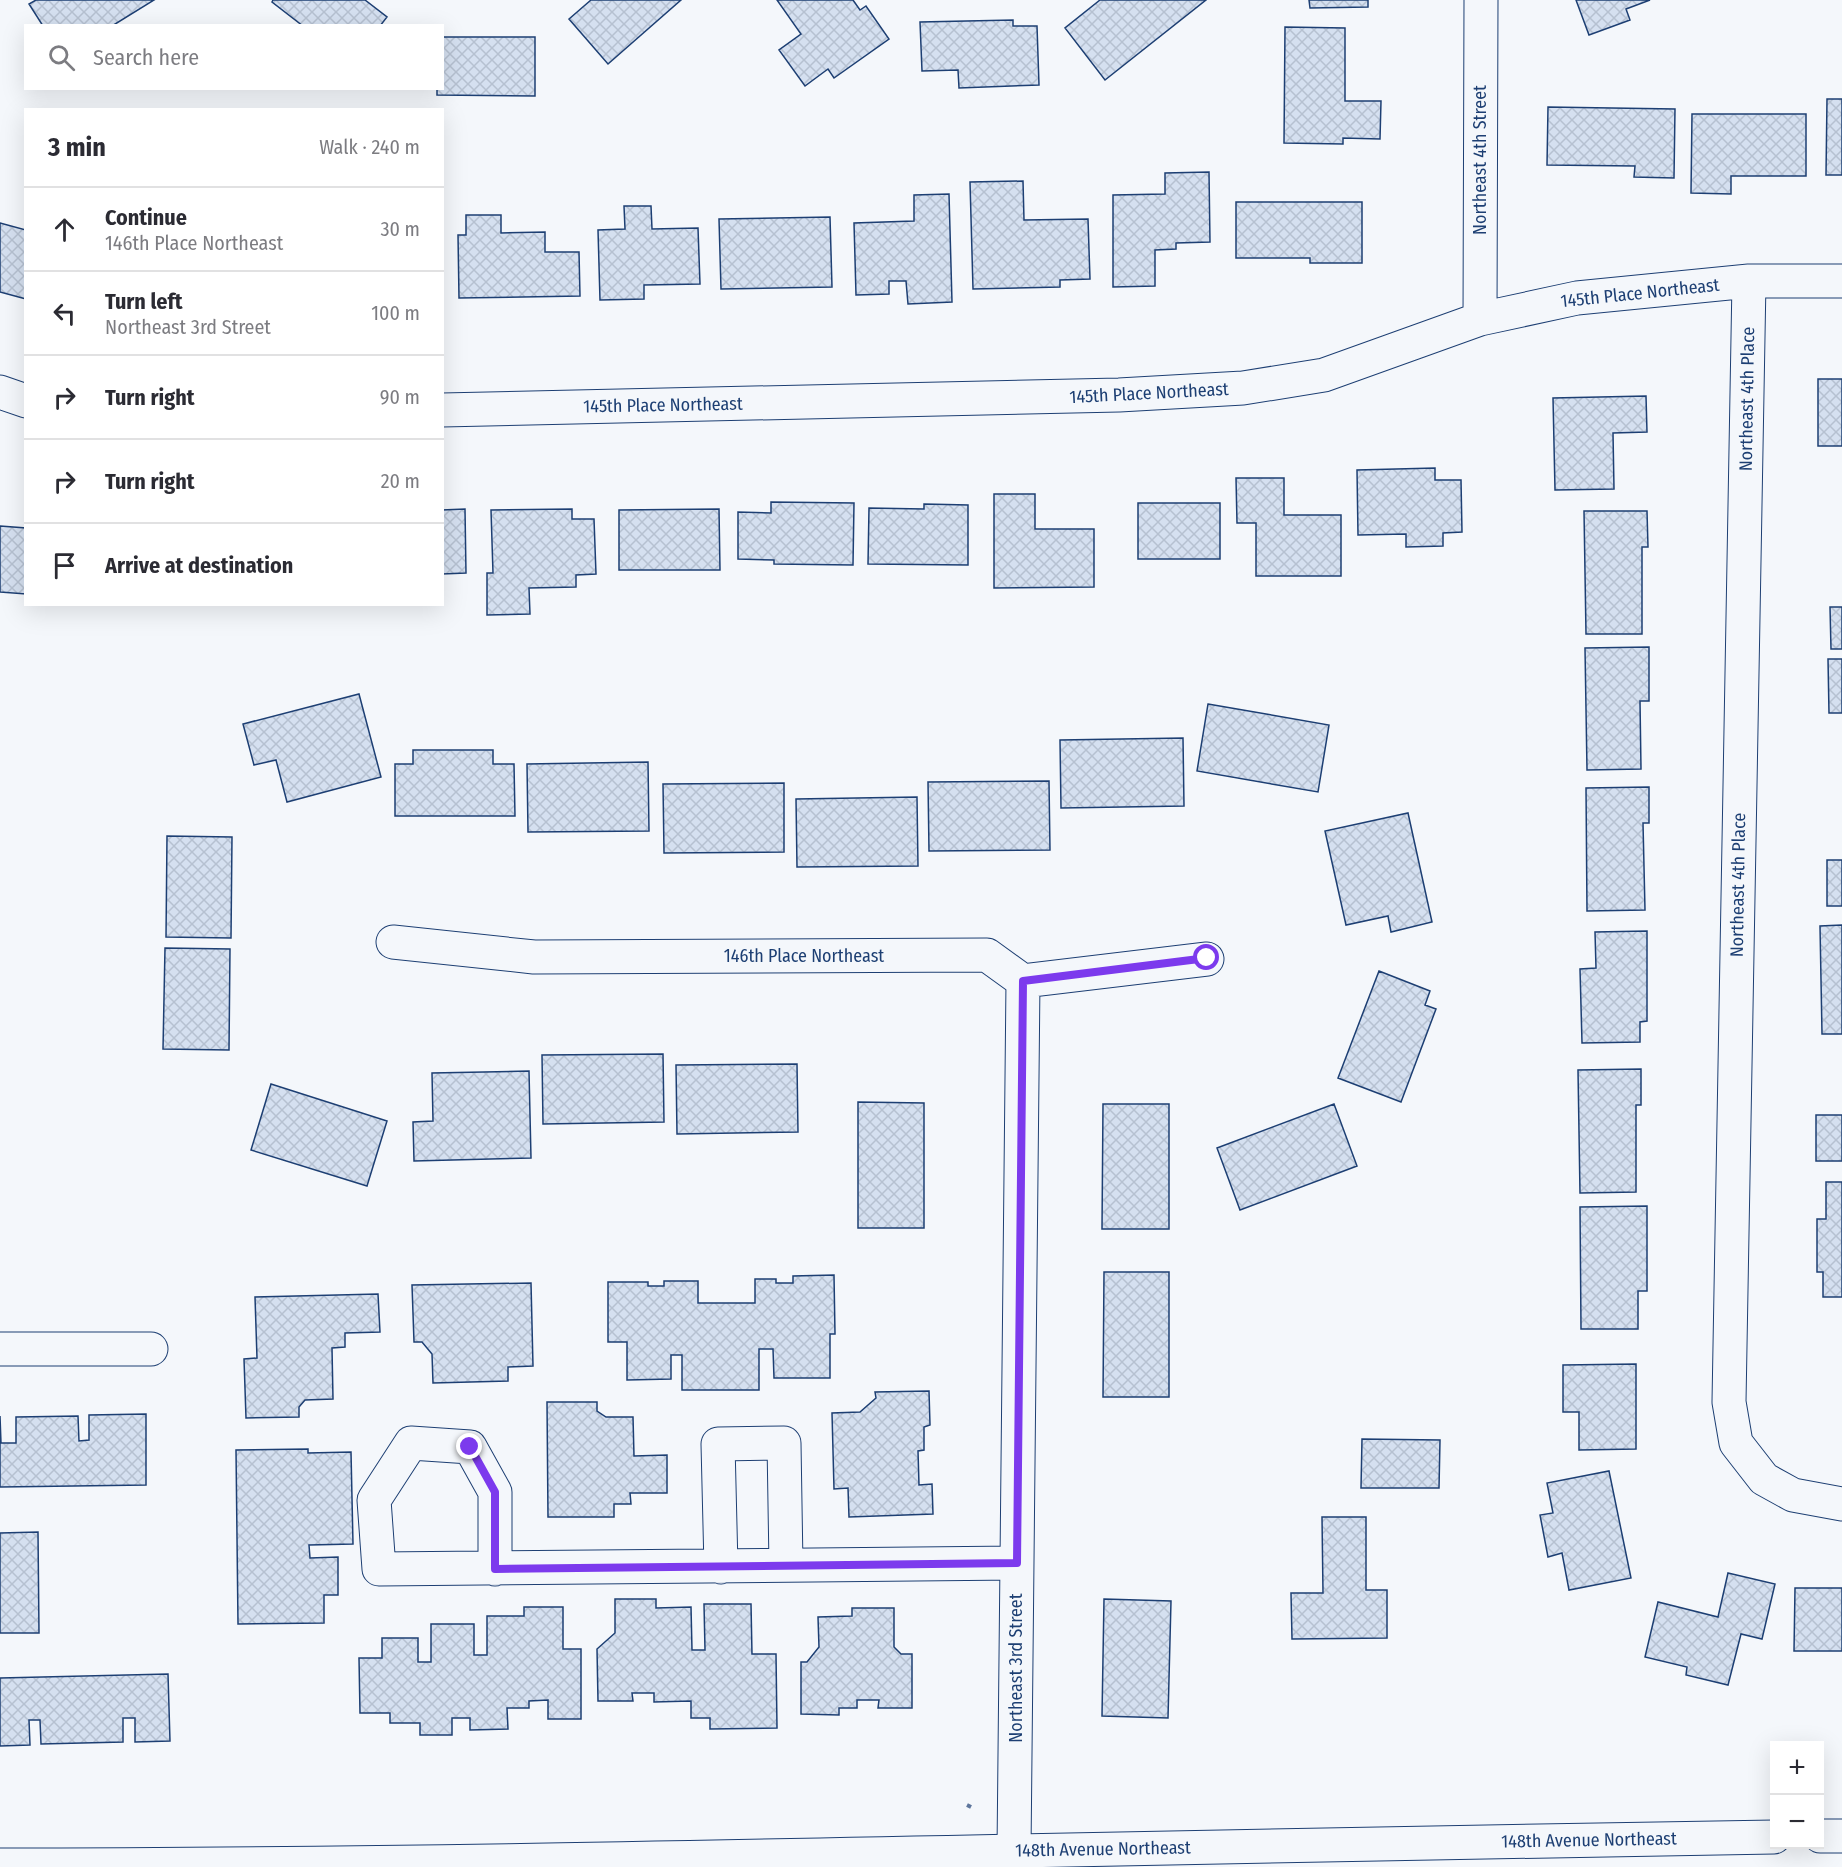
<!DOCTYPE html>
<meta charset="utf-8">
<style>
:root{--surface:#fff;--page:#f7f7f7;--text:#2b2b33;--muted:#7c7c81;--line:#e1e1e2}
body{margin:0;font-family:"Fira Sans Condensed",sans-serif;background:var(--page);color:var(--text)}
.controls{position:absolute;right:18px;bottom:18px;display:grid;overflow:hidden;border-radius:0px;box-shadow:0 6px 24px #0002}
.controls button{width:54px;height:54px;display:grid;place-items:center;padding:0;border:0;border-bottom:2px solid var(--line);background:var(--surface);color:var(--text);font:30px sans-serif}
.stop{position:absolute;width:18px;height:18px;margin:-14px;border:4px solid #7c3aed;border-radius:50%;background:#fff}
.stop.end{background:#7c3aed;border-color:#fff;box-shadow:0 2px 6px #0008}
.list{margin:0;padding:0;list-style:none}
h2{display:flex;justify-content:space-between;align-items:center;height:78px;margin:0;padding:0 24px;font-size:26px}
h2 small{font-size:20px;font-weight:400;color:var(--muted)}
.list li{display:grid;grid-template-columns:39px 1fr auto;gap:18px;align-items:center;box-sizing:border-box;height:84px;padding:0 24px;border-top:2px solid var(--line)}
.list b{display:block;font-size:22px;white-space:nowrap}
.list p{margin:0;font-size:20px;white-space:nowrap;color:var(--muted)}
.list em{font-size:20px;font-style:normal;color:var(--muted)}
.icon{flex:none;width:33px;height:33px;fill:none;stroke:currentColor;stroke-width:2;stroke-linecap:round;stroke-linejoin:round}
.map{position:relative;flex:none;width:1842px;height:1867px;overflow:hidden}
.search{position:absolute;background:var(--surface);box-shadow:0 6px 24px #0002;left:24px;top:24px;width:420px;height:66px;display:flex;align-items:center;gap:15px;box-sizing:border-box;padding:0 21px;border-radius:0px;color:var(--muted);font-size:22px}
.panel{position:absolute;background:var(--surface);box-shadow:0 6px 24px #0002;left:24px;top:108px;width:420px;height:498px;border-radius:0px}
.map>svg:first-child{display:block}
.building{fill:url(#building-cross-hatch);stroke:#1d3f73;stroke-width:1.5}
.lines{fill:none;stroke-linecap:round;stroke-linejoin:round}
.minor-casing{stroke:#1d3f73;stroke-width:35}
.major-casing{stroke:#1d3f73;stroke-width:35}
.path{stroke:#5e769c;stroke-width:4;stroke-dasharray:4.5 3;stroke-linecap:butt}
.minor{stroke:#f4f7fb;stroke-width:33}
.major{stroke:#f4f7fb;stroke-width:33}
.route{stroke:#7c3aed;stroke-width:8}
.labels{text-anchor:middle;stroke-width:4.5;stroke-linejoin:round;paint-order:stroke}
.street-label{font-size:18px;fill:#1d3f73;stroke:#f4f7fb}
</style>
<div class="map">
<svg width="1842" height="1867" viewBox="0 0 1842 1867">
<defs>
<pattern id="building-cross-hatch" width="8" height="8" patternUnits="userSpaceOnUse" patternTransform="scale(1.5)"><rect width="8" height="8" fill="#d5e0f0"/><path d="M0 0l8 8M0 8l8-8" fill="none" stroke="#b6c1d1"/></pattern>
</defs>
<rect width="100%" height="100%" fill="#f4f7fb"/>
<path class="building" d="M 36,0 L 154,0 L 112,26 L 43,26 L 29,4 Z
M 273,0 L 365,0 L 387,17 L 380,26 L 303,26 L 272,2 Z
M 591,0 L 681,0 L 608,64 L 569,19 Z
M 777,0 L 853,0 L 860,10 L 866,6 L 889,39 L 834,78 L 828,69 L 805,86 L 779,50 L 801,34 Z
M 1100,0 L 1206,0 L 1105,80 L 1065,28 Z
M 1309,0 L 1368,0 L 1368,7 L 1310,8 Z
M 1576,0 L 1650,0 L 1626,9 L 1630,20 L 1589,35 Z
M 1013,20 L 1013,26 L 1037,26 L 1039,85 L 959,88 L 958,70 L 922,71 L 920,22 Z
M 1285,27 L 1345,28 L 1345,101 L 1381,101 L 1380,139 L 1343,138 L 1343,144 L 1284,143 Z
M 442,37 L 535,37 L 535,96 L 437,95 L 437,88 L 442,88 Z
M 1827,99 L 1842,99 L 1842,175 L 1826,175 Z
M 1548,107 L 1675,109 L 1674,178 L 1634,177 L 1635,166 L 1547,165 Z
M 1692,114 L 1806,114 L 1806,176 L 1731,176 L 1731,194 L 1691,193 Z
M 1209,172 L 1210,242 L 1176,243 L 1176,249 L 1155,250 L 1155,286 L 1113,287 L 1113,195 L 1165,194 L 1165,173 Z
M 1023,181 L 1024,220 L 1088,219 L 1090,279 L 1060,280 L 1060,287 L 973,289 L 970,182 Z
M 949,194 L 952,302 L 908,304 L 906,281 L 889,281 L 889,294 L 856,295 L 854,223 L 914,221 L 914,195 Z
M 1236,202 L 1362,202 L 1362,263 L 1310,263 L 1310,258 L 1236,258 Z
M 624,206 L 651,206 L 652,229 L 698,228 L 700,284 L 644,285 L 644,299 L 600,300 L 598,230 L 625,229 Z
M 466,215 L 501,215 L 501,233 L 545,232 L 545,252 L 579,252 L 580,296 L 459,298 L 458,235 L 466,235 Z
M 830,217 L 832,287 L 721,289 L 719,219 Z
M 0,223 L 26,230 L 26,299 L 0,292 Z
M 1818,379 L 1842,379 L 1842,446 L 1818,446 Z
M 1646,396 L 1647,432 L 1613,433 L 1614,489 L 1555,490 L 1553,398 Z
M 1435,468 L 1435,480 L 1461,480 L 1462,532 L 1443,533 L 1443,546 L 1406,547 L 1406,534 L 1358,535 L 1357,470 Z
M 1236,478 L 1284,478 L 1284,515 L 1341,515 L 1341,576 L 1256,576 L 1256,523 L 1237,523 Z
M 994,494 L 1035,494 L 1035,529 L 1094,529 L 1094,587 L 994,588 Z
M 771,502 L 854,503 L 853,565 L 774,564 L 774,560 L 738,559 L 738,512 L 771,513 Z
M 1138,503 L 1220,503 L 1220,559 L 1138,559 Z
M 924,504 L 968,505 L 968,565 L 868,564 L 869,508 L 924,509 Z
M 465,509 L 466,573 L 442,574 L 442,510 Z
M 572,509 L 572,519 L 594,519 L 596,574 L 576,575 L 576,587 L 529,588 L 530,614 L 487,615 L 487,573 L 493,573 L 491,510 Z
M 719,509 L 720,570 L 619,570 L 619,510 Z
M 1584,511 L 1647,511 L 1648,547 L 1642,547 L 1642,634 L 1586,634 Z
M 0,526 L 26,528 L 26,594 L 0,592 Z
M 1830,607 L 1842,607 L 1842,649 L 1831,649 Z
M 1649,647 L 1649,701 L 1640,701 L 1641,769 L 1587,770 L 1585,648 Z
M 1828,659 L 1842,659 L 1842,713 L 1829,713 Z
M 359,694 L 381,777 L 287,802 L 276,760 L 254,765 L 243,724 Z
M 1208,704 L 1329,725 L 1318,792 L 1197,771 Z
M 1183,738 L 1184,806 L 1061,808 L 1060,740 Z
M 413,750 L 493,750 L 493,764 L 514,764 L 515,816 L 395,816 L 395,764 L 413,764 Z
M 648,762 L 649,831 L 528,832 L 527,764 Z
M 1049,781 L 1050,850 L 929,851 L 928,782 Z
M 784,783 L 784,852 L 664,853 L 663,784 Z
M 1649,787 L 1649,823 L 1643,823 L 1645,910 L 1587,911 L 1586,788 Z
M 917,797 L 918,866 L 797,867 L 796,799 Z
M 1408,813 L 1432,922 L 1391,932 L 1388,916 L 1346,925 L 1325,831 Z
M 167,836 L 232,837 L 231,938 L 166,937 Z
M 1827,860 L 1842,860 L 1842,906 L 1827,906 Z
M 1842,925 L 1842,1034 L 1822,1034 L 1820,926 Z
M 1647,931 L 1647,1021 L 1640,1022 L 1640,1042 L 1582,1043 L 1580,969 L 1596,968 L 1595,932 Z
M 165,948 L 230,949 L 229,1050 L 163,1049 Z
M 1379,971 L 1430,991 L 1425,1005 L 1436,1009 L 1401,1102 L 1338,1078 Z
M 663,1054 L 664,1122 L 543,1124 L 542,1055 Z
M 797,1064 L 798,1132 L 677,1134 L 676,1065 Z
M 1641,1069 L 1641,1105 L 1636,1105 L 1636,1192 L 1580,1193 L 1578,1070 Z
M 529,1071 L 531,1158 L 414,1161 L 413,1122 L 433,1121 L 432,1073 Z
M 271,1084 L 387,1121 L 367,1186 L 251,1150 Z
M 858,1102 L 924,1103 L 924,1228 L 858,1228 Z
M 1103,1104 L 1169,1104 L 1169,1229 L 1102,1229 Z
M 1334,1104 L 1357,1166 L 1240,1210 L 1217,1148 Z
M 1816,1115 L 1842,1115 L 1842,1161 L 1816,1161 Z
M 1826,1182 L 1842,1182 L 1842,1297 L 1823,1297 L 1823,1272 L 1817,1272 L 1817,1219 L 1826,1219 Z
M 1647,1206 L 1647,1291 L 1638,1291 L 1638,1329 L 1581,1329 L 1580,1207 Z
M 1104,1272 L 1169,1272 L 1169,1397 L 1103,1397 Z
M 834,1275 L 835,1334 L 830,1334 L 830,1378 L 774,1378 L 773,1349 L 759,1349 L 759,1390 L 682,1390 L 682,1355 L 671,1355 L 671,1379 L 627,1380 L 627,1342 L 608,1342 L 608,1282 L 648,1282 L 648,1286 L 664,1286 L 664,1281 L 698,1281 L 698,1303 L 755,1303 L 755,1279 L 776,1279 L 776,1283 L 793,1283 L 793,1276 Z
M 531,1283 L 533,1366 L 508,1367 L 508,1381 L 433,1383 L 432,1354 L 422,1342 L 414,1342 L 412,1285 Z
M 378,1294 L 380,1332 L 345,1333 L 345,1347 L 332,1348 L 333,1399 L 305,1400 L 299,1407 L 299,1417 L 246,1418 L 244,1359 L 257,1358 L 255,1297 Z
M 1636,1364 L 1636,1449 L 1579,1450 L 1579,1412 L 1563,1412 L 1563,1365 Z
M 929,1391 L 930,1425 L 924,1427 L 924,1450 L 918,1451 L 919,1485 L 932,1484 L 933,1514 L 849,1517 L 848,1488 L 834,1489 L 832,1413 L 860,1412 L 876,1398 L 875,1392 Z
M 547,1402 L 597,1402 L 597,1411 L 606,1417 L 633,1417 L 634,1456 L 667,1455 L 667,1493 L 630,1493 L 631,1504 L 614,1504 L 614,1517 L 548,1517 Z
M 146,1414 L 146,1485 L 0,1487 L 0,1416 L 1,1443 L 16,1443 L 16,1417 L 78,1416 L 79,1441 L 89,1440 L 89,1415 Z
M 1362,1439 L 1440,1440 L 1439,1488 L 1361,1488 Z
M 308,1449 L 308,1453 L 351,1452 L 353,1544 L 309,1545 L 310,1558 L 338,1557 L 338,1595 L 324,1595 L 324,1623 L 238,1624 L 236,1450 Z
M 1609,1471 L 1631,1578 L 1569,1590 L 1562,1553 L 1548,1557 L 1540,1515 L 1553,1513 L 1547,1483 Z
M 1322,1517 L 1366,1517 L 1366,1590 L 1387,1590 L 1387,1638 L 1292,1639 L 1291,1593 L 1323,1593 Z
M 38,1532 L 39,1633 L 0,1633 L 0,1533 Z
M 1728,1573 L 1775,1584 L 1762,1639 L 1741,1634 L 1728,1685 L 1686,1675 L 1687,1667 L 1645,1657 L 1658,1602 L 1718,1617 Z
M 1795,1588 L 1842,1588 L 1842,1651 L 1794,1651 Z
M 615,1599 L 656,1599 L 656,1608 L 691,1607 L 692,1650 L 705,1650 L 704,1604 L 751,1604 L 752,1654 L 776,1654 L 777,1728 L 710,1729 L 710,1718 L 691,1718 L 691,1701 L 654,1702 L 654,1693 L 632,1693 L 633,1701 L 598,1701 L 597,1649 L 615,1633 Z
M 1104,1599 L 1171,1601 L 1168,1718 L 1102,1716 Z
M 524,1607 L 563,1607 L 563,1649 L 581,1649 L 581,1719 L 548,1719 L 548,1700 L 529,1701 L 529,1708 L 507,1708 L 508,1729 L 470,1730 L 470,1718 L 452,1718 L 452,1735 L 420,1735 L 420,1723 L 390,1723 L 390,1713 L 360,1713 L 359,1658 L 382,1658 L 382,1638 L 418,1638 L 418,1662 L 431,1662 L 431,1624 L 474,1624 L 474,1655 L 487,1655 L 487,1616 L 524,1616 Z
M 852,1608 L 894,1608 L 894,1647 L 901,1654 L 912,1654 L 912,1708 L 878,1708 L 879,1700 L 857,1700 L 857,1708 L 839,1708 L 839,1715 L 801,1714 L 801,1662 L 807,1662 L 819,1647 L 818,1617 L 852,1616 Z
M 168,1674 L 170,1741 L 135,1742 L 135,1718 L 123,1718 L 123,1742 L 41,1744 L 40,1720 L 29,1720 L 30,1745 L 0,1746 L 0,1678 Z"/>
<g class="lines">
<defs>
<path id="minor" d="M 1749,281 L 1729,1402 L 1736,1443 L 1764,1479 L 1793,1495 L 1842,1504
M 1480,319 L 1481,0
M 0,392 L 26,401
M 442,410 L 1119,395 L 1243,388 L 1324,375 L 1480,319 L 1577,298 L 1749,281 L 1842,281
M 393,942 L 534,957 L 987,955 L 1023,981 L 1207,959
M 0,1349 L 151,1349
M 721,1567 L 718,1444 L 784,1443 L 786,1565
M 495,1569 L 495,1492 L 470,1447 L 411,1443 L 374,1500 L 379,1569 L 1017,1563
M 1014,1851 L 1023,981"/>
<path id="major" d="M 1820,1836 L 1842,1836
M 0,1865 C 339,1865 678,1858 1017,1851 C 1269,1845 1522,1842 1774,1837"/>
</defs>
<use href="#minor" class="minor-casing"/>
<use href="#major" class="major-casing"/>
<path class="path" d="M 967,1805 L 973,1808"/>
<use href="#minor" class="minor"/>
<use href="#major" class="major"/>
</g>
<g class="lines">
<path class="route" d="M 470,1447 L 495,1492 L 495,1569 L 1017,1563 L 1023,981 L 1207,958"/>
</g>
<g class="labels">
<g class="street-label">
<text transform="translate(1480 160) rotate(-90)" y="6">Northeast 4th Street</text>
<text transform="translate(1640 293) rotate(-6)" y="6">145th Place Northeast</text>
<text transform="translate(1149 393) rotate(-3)" y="6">145th Place Northeast</text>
<text transform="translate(1747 399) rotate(-89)" y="6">Northeast 4th Place</text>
<text transform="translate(663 405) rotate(-1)" y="6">145th Place Northeast</text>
<text transform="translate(1738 885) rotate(-89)" y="6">Northeast 4th Place</text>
<text x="804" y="962">146th Place Northeast</text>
<text transform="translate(1016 1668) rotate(-90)" y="6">Northeast 3rd Street</text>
<text transform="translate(1589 1840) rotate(-1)" y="6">148th Avenue Northeast</text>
<text transform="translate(1103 1849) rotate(-1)" y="6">148th Avenue Northeast</text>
</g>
</g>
</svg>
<div class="controls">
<button>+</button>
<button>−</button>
</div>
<div class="stop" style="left:1207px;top:958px"></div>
<div class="stop end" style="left:470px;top:1447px"></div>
<div class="search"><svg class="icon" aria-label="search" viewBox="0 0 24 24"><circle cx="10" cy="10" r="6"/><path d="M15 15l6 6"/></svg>Search here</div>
<section class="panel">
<h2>3 min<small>Walk · 240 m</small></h2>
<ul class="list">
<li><svg class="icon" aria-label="ahead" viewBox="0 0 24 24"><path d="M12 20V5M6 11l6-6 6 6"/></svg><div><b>Continue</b><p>146th Place Northeast</p></div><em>30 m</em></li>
<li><svg class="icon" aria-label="left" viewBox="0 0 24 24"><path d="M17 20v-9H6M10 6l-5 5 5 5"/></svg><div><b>Turn left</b><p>Northeast 3rd Street</p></div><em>100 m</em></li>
<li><svg class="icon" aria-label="right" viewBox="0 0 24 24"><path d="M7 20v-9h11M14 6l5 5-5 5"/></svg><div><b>Turn right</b></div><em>90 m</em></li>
<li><svg class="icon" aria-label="right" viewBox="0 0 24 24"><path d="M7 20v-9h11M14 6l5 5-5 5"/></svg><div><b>Turn right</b></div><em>20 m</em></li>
<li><svg class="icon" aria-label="arrive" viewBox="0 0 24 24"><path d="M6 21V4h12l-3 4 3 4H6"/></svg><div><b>Arrive at destination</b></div></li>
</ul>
</section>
</div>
